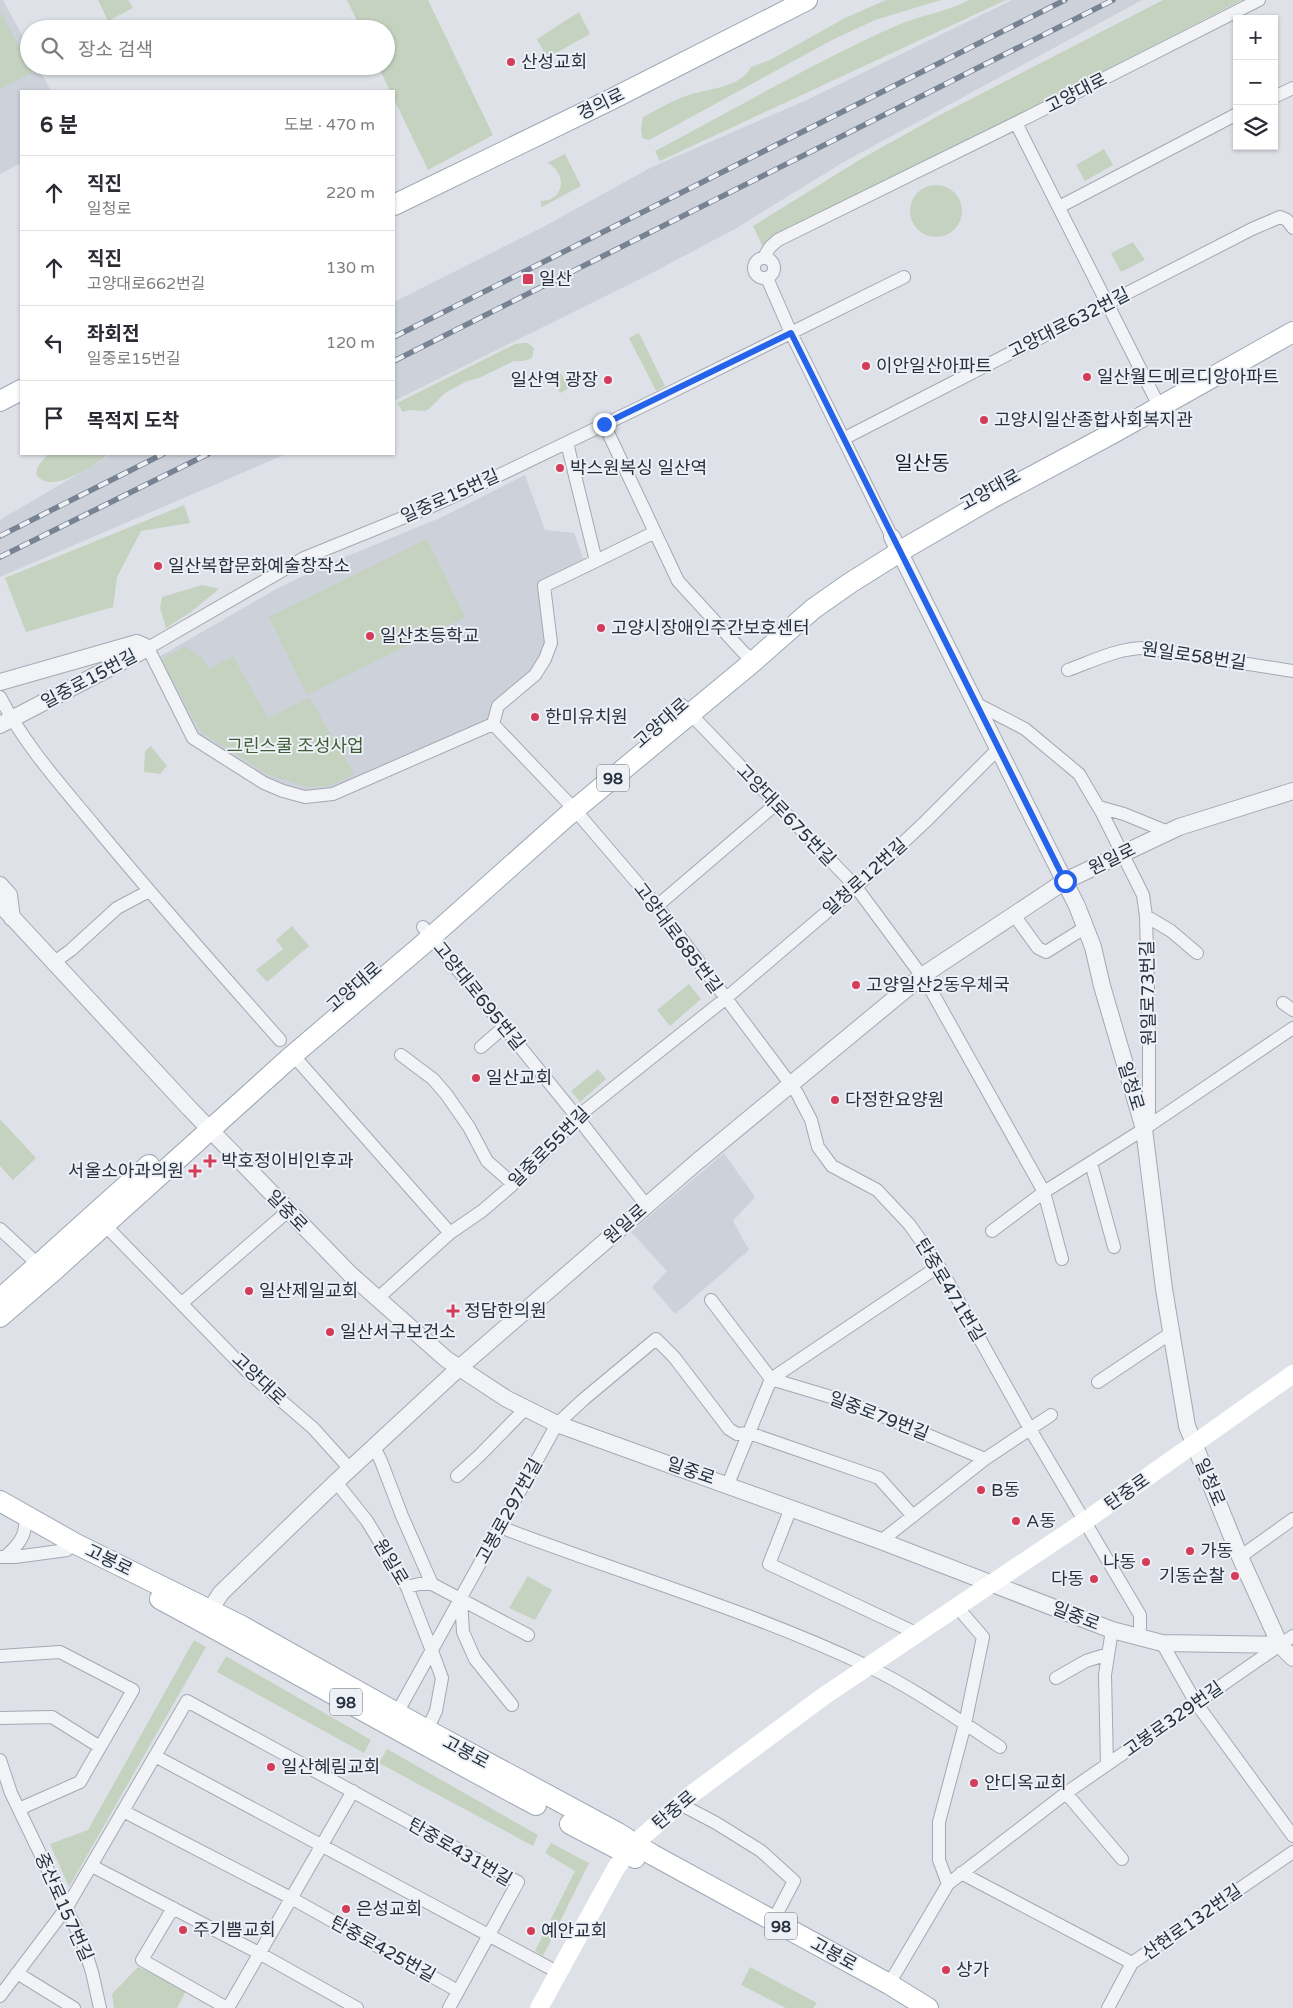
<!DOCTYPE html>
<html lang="ko">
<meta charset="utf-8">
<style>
:root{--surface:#fff;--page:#f2f2f3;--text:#2b2b33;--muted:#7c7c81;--line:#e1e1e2}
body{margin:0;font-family:"Varela Round","Noto Sans KR",sans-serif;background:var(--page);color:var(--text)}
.controls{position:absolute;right:15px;top:15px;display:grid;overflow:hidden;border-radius:0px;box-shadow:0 1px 4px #0004}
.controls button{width:45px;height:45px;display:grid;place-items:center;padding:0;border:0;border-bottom:1px solid var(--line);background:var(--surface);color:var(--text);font:25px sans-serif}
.stop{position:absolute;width:15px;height:15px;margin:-11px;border:4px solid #2563eb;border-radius:50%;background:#fff}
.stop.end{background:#2563eb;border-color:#fff;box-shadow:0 1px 5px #0008}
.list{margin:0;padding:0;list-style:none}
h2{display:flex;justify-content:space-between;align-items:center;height:65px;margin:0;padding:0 20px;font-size:21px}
h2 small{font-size:16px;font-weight:400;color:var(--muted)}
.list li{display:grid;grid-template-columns:32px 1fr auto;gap:15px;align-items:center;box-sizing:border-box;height:75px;padding:0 20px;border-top:1px solid var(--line)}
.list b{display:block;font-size:19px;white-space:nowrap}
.list p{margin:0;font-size:16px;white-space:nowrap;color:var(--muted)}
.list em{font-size:16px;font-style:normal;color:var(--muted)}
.icon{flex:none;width:28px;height:28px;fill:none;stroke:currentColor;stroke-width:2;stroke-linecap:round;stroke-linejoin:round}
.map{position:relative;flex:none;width:1293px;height:2008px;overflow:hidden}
.search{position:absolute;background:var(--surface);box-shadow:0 1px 4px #0004;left:20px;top:20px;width:375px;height:55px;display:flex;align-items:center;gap:12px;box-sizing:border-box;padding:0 18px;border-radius:28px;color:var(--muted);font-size:19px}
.panel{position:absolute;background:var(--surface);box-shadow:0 1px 4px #0004;left:20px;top:90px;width:375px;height:365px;border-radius:0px}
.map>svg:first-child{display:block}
.built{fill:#ccd1da}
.green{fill:#c4d2bf}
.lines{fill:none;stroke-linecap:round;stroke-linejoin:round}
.minor-casing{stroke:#a3a9b2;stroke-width:14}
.tertiary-casing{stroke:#a3a9b2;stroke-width:18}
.primary-casing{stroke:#9da7b4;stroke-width:22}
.minor{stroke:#f1f3f6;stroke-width:12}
.tertiary{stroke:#f1f3f6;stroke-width:16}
.secondary{stroke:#fff;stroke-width:18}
.primary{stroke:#fff;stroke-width:20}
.rail-casing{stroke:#778292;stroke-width:5.5}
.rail{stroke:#edf1f6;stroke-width:4;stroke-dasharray:11;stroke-linecap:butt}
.route{stroke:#2563eb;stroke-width:6}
.poi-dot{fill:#d33d59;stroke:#edf1f6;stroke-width:2}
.labels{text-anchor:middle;stroke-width:4;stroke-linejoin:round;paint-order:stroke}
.shield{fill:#edf1f6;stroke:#626b77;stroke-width:1}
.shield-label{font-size:16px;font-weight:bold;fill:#273140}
.poi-label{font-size:18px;fill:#273140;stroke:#edf1f6;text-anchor:start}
.street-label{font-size:18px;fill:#273140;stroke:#edf1f6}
.park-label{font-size:18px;fill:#3c5c33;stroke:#edf1f6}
.quarter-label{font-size:20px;fill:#192230;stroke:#edf1f6}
</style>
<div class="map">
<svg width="1293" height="2008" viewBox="0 0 1293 2008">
<rect width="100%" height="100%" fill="#dee2e8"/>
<path class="built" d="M 0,0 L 3,0 L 29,48 L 29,66 L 38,66 L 51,91 L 21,91 L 21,163 L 0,174 Z
M 1012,0 L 1142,0 L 842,163 L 733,230 L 648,275 L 394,401 L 394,302 L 543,227 L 652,167 L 809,99 Z
M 112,454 L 286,454 L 0,577 L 0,520 Z
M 525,475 L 545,530 L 574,533 L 584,560 L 538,586 L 545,643 L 532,673 L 490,719 L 333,790 L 307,792 L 286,787 L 267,779 L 197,736 L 157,658 L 278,588 L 335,561 L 440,518 Z
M 724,1153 L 755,1197 L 733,1221 L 749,1250 L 675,1314 L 652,1287 L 667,1271 L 631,1232 Z"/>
<path class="green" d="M 98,0 L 128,0 L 133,8 L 108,21 Z
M 347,0 L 428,0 L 493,135 L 428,170 L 394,99 L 394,91 L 390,91 L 378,66 L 386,66 L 386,29 L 361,29 Z
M 886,0 L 941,0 L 875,20 L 832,40 L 649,140 L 642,138 L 641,128 L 643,117 C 658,109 673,100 689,95 C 710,88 740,88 751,67 L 770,60 L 845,18 Z
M 969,0 L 1006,0 L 660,161 L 655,151 C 736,109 814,62 898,25 C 921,15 947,12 969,0 Z
M 1163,0 L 1242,0 L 777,238 L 763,247 L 753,226 L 861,159 L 938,116 Z
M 0,11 L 33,72 L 0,89 Z
M 579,12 L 590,34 L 547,58 L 537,39 Z
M 1104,149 L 1113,165 L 1085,181 L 1076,165 Z
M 565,154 L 581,186 L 542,207 L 540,201 C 564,202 569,173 547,163 Z
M910 211a26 26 0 1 1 52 0a26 26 0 1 1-52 0Z
M 1133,242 L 1145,260 L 1121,272 L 1111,253 Z
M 639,333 L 665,386 L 656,391 L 629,338 Z
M 523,343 L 528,343 L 534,348 L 532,358 L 523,361 L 514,361 L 479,378 L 467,381 L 445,393 L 429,409 L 424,411 L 409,410 L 403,412 L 397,403 L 515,344 Z
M 560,372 L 569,388 L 560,393 L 552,377 Z
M 48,454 L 110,454 C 94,464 51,497 36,474 L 38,466 Z
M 184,505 L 190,523 L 141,531 L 117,577 L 113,607 L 26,632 L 5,578 Z
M 427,539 L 465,617 L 307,695 L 269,617 Z
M 202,585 L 219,589 L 191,612 L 166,628 L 160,608 L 162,597 Z
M 185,646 L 202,658 L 209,669 L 233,656 L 268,719 L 309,697 L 354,774 L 329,786 L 307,787 L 269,775 L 201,732 L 162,661 L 167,656 Z
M 151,746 L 167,766 L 160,774 L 144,772 L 145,751 Z
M 292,926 L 309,946 L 267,982 L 256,970 L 283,949 L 276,940 Z
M 689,984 L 701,999 L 670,1026 L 657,1010 Z
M 598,1069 L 606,1079 L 580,1102 L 571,1091 Z
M 0,1119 L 36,1158 L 13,1180 L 0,1166 Z
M 528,1576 L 552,1590 L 535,1620 L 509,1608 Z
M 194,1640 L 206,1647 L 69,1887 L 50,1844 L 88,1830 Z
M 226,1656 L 371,1740 L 364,1753 L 217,1672 Z
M 387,1749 L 538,1835 L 533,1846 L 379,1763 Z
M 551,1843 L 589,1863 L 543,1956 L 535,1951 L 575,1871 L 545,1853 Z
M 138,1967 L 187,1989 L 177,2008 L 114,2008 L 112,1994 Z
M 750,1967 L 817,2003 L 813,2008 L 786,2008 L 741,1985 Z"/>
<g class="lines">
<defs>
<path id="minor" d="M 1274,97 L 1293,88
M 1016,123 L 1155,398
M 1059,207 L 1237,114
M 764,257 L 770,247 L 778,240 L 1030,116 L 1259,0
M754 268a10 10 0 1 1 20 0a10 10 0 1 1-20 0Z
M 767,278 L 791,333 L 892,537
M 604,424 L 678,581 L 744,653 L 754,661
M 843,439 L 1252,229 L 1280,217 L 1287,220 L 1293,228
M 567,443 L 596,561 L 655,532
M 1068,670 C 1093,661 1118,648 1145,648 L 1293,671
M 0,697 C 24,744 60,784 94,825 C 154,898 217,969 280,1040
M 977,704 L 1025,729 L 1079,774 L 1102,813 L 1143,895 L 1146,916 L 1149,1034 L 1149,1112 L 1144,1129
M 682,705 L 856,887 L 927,983 L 1044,1192 L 1062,1259
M 493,724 L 333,794 L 305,797 L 283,791 L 264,783 L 193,738 L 148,648 L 304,558 L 432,506 L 485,482 L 653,401 L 904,277
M 493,724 L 575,810 L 657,906 L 797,1093 L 811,1120 L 818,1147 L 832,1166 L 877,1190 L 909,1224 L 939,1266 L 1030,1429 L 1140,1615 L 1140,1628 L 1137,1636
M 493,724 L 498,706 L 535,675 L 545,659 L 551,643 L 544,586 L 596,561
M 1099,807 L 1124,814 L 1168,832
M 657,906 L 776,804
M 1014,915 L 1038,948 L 1046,952 L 1086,927
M 1146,916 L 1171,931 L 1197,953
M 423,927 L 577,1117 L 646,1205
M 53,963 L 71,950 L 117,908 L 149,891
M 1283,1003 L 1293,1010
M 481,1047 L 504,1027
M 293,1055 L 450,1233
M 401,1055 L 433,1079 L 446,1094 L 469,1127 L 487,1161 L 513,1184
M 1091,1163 L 1114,1247
M 100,1220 L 248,1372 L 313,1428 L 350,1469
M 0,1229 L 42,1268
M 992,1231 L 1044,1192 L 1144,1129 L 1293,1028
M 377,1299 L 450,1233 L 482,1211 L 510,1187 L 544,1153 L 577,1117 L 725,999 L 856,887 L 925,822 L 999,748
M 711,1300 L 771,1379 L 851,1403 L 985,1459
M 182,1303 L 288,1211
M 1098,1382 L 1171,1333
M 374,1447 L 381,1461 L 402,1516 L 432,1584 L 528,1635
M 457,1476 L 479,1456 L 525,1409
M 336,1482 L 367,1521 L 407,1587 L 432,1651 L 442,1678 L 436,1711 L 427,1730
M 728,1484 L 771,1379 L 939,1266
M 791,1508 L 769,1564 L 918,1634
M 500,1527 C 623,1574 749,1610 867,1666 C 914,1688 957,1719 1000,1747
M 881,1541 L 985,1459 L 1051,1415
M 6,1556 C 15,1548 24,1539 25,1526
M 0,1557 L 15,1557 L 67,1550
M 1240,1557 L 1293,1519
M 407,1587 L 419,1584 L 432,1584
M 461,1598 L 463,1632 L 475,1659 L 512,1705
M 1162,1643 L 1196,1703 L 1293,1836
M 0,1656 L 60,1652 L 133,1690 L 80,1782 L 19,1809
M 1056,1678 L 1086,1661 L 1108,1654
M 397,1713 L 557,1424 L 584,1399 L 656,1339 L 674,1357 L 729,1429 L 737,1434 L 749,1433 L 879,1478 L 913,1516
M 0,1718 L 52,1717 L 100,1747
M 155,1756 L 559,1973
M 0,1760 L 11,1793 L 82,1941 L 92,1972 L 100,2008
M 1107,1765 L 1105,1675 L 1112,1630
M 1066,1793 L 1122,1859
M 680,1804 L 716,1823 L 761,1851 L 794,1881 L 773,1921
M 123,1811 L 291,1898 L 458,1991
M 92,1866 L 259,1953 L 357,2008
M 961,1873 L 1132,1963
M 948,1884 L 939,1860 L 939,1822 L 965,1724 L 983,1637 L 957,1607
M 173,1908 L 142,1960 L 227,2008
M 17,1973 L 74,2008
M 889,1984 L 948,1884 L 1066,1793 L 1293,1636
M 0,1996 L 67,1907 L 187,1701 L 518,1882 L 449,2008
M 228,2008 L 353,1791
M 1108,2008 L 1132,1963 L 1293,1852"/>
<path id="tertiary" d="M 892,537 L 1077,906 L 1093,947 L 1102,986 L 1144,1129 L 1164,1289 L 1187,1426 L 1240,1557 L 1280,1645 L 1293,1658
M 0,682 L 137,643 L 148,648
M 0,725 L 148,648
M 0,885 L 9,895 L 12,918
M 0,904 L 190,1109 L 350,1274 L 446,1359 L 507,1399 L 557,1424 L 881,1541 L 1112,1630 L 1162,1643 L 1280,1645
M 204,1619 L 221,1593 L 336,1482 L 459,1368 L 698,1161 L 922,976 L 1065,881 L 1179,827 L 1293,791"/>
<path id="primary" d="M 394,205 L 610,100 L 807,0
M 0,401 L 21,390
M 0,1299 L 149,1165
M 0,1317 L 50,1274 L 293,1055 L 421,946 L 567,816 L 754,661 L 813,609 L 850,583 L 909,546 L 990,499 L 1113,433 L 1293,332
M 0,1501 L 76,1544 L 240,1625 L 427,1730 L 618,1833 L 653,1855 L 889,1984 L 928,2008
M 160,1599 C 286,1667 410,1738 536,1805
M 570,1824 L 635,1858"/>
</defs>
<use href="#minor" class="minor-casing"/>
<use href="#tertiary" class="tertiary-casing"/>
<use href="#primary" class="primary-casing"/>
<use href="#minor" class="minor"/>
<use href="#tertiary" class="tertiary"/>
<path class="secondary" d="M 539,2008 L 616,1868 L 634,1844 L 688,1797 L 824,1696 L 1085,1521 L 1293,1374"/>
<use href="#primary" class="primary"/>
<defs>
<path id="rail" d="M 394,337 L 1065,0
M 394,361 L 1113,0
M 0,536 L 163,454
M 0,557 L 208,454"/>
</defs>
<use href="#rail" class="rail-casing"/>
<use href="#rail" class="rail"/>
</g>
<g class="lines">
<path class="route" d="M 604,424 L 791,333 L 1065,881"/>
</g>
<g class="poi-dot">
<circle cx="511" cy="62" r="5"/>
<rect x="522" y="273" width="12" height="12" rx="2.5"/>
<circle cx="866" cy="366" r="5"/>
<circle cx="1087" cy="377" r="5"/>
<circle cx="608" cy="380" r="5"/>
<circle cx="984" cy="420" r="5"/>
<circle cx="560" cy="468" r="5"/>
<circle cx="158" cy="566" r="5"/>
<circle cx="601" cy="628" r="5"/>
<circle cx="370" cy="636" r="5"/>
<circle cx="535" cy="717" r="5"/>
<circle cx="856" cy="985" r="5"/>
<circle cx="476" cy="1078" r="5"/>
<circle cx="835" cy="1100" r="5"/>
<path d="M207.5 1153.5h5v5h5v5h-5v5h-5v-5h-5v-5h5z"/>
<path d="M192.5 1163.5h5v5h5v5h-5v5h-5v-5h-5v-5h5z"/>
<circle cx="249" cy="1291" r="5"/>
<path d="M450.5 1303.5h5v5h5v5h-5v5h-5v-5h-5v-5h5z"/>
<circle cx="330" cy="1332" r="5"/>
<circle cx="981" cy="1490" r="5"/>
<circle cx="1016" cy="1521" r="5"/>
<circle cx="1190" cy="1551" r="5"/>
<circle cx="1146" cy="1562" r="5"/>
<circle cx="1235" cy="1576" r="5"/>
<circle cx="1094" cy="1579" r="5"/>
<circle cx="271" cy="1767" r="5"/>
<circle cx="974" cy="1783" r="5"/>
<circle cx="346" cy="1909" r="5"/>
<circle cx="183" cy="1930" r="5"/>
<circle cx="531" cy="1931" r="5"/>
<circle cx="946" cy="1970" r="5"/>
</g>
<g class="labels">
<g class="shield">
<rect x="597" y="764.5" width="32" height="27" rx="4"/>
<rect x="330" y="1688.5" width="32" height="27" rx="4"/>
<rect x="765" y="1912.5" width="32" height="27" rx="4"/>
</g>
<g class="shield-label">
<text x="613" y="784">98</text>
<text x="346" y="1708">98</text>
<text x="781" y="1932">98</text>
</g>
<g class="poi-label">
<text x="521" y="68">산성교회</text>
<text x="539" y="285">일산</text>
<text x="876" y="372">이안일산아파트</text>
<text x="1097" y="383">일산월드메르디앙아파트</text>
<text x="598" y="386" text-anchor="end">일산역 광장</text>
<text x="994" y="426">고양시일산종합사회복지관</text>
<text x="570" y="474">박스원복싱 일산역</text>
<text x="168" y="572">일산복합문화예술창작소</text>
<text x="611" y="634">고양시장애인주간보호센터</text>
<text x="380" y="642">일산초등학교</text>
<text x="545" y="723">한미유치원</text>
<text x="866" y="991">고양일산2동우체국</text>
<text x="486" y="1084">일산교회</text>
<text x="845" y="1106">다정한요양원</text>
<text x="221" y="1167">박호정이비인후과</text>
<text x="184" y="1177" text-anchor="end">서울소아과의원</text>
<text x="259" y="1297">일산제일교회</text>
<text x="464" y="1317">정담한의원</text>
<text x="340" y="1338">일산서구보건소</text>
<text x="991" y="1496">B동</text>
<text x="1026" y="1527">A동</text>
<text x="1200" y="1557">가동</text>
<text x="1136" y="1568" text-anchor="end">나동</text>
<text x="1225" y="1582" text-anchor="end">기동순찰</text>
<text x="1084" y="1585" text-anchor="end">다동</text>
<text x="281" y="1773">일산혜림교회</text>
<text x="984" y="1789">안디옥교회</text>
<text x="356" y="1915">은성교회</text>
<text x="193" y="1936">주기쁨교회</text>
<text x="541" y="1937">예안교회</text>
<text x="956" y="1976">상가</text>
</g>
<g class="street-label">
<text transform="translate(1076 93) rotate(-27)" y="6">고양대로</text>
<text transform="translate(601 104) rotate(-26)" y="6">경의로</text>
<text transform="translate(1069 323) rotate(-27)" y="6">고양대로632번길</text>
<text transform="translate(990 490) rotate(-29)" y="6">고양대로</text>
<text transform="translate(450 496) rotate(-24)" y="6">일중로15번길</text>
<text transform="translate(1194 656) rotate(8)" y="6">원일로58번길</text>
<text transform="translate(89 679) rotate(-28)" y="6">일중로15번길</text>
<text transform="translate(661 723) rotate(-41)" y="6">고양대로</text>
<text transform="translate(786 815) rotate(46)" y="6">고양대로675번길</text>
<text transform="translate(1112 859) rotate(-26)" y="6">원일로</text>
<text transform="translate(865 877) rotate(-42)" y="6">일청로12번길</text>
<text transform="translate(678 938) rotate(53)" y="6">고양대로685번길</text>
<text transform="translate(354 987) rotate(-41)" y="6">고양대로</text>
<text transform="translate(1148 993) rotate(-91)" y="6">원일로73번길</text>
<text transform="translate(479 996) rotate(51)" y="6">고양대로695번길</text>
<text transform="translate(1131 1086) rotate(73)" y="6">일청로</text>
<text transform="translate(549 1147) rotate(-45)" y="6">일중로55번길</text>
<text transform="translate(287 1211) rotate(46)" y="6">일중로</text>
<text transform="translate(625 1224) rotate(-41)" y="6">원일로</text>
<text transform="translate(950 1290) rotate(59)" y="6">탄중로471번길</text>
<text transform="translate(259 1379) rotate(43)" y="6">고양대로</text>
<text transform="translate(879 1416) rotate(21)" y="6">일중로79번길</text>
<text transform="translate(691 1471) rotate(19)" y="6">일중로</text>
<text transform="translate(1210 1482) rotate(67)" y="6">일청로</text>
<text transform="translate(1127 1492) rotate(-35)" y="6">탄중로</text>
<text transform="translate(509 1511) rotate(-61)" y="6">고봉로297번길</text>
<text transform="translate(109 1560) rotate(26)" y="6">고봉로</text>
<text transform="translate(391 1562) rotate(59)" y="6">원일로</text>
<text transform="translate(1076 1616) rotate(21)" y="6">일중로</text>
<text transform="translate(1173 1719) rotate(-35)" y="6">고봉로329번길</text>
<text transform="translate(466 1752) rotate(28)" y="6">고봉로</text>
<text transform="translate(674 1810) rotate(-40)" y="6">탄중로</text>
<text transform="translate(460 1852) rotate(30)" y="6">탄중로431번길</text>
<text transform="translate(64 1907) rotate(66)" y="6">중산로157번길</text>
<text transform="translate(1192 1922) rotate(-35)" y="6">산현로132번길</text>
<text transform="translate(383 1949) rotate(29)" y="6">탄중로425번길</text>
<text transform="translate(834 1954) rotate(29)" y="6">고봉로</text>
</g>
<g class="park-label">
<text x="295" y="752">그린스쿨 조성사업</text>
</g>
<g class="quarter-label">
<text x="922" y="470">일산동</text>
</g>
</g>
</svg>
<div class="controls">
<button>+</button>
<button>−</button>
<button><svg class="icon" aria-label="layers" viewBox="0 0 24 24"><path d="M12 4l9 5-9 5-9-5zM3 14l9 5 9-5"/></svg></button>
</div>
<div class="stop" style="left:1065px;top:881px"></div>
<div class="stop end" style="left:604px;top:424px"></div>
<div class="search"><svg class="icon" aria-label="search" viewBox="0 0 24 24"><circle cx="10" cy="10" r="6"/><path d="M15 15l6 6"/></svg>장소 검색</div>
<section class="panel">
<h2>6 분<small>도보 · 470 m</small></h2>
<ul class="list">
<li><svg class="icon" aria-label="ahead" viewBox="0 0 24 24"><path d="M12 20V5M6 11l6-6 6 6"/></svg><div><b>직진</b><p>일청로</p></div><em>220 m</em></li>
<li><svg class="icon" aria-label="ahead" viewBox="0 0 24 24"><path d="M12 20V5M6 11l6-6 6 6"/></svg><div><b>직진</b><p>고양대로662번길</p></div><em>130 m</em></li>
<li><svg class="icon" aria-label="left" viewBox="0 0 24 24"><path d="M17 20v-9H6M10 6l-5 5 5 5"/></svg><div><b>좌회전</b><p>일중로15번길</p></div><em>120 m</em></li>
<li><svg class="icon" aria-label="arrive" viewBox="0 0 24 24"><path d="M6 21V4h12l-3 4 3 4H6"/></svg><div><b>목적지 도착</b></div></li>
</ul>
</section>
</div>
